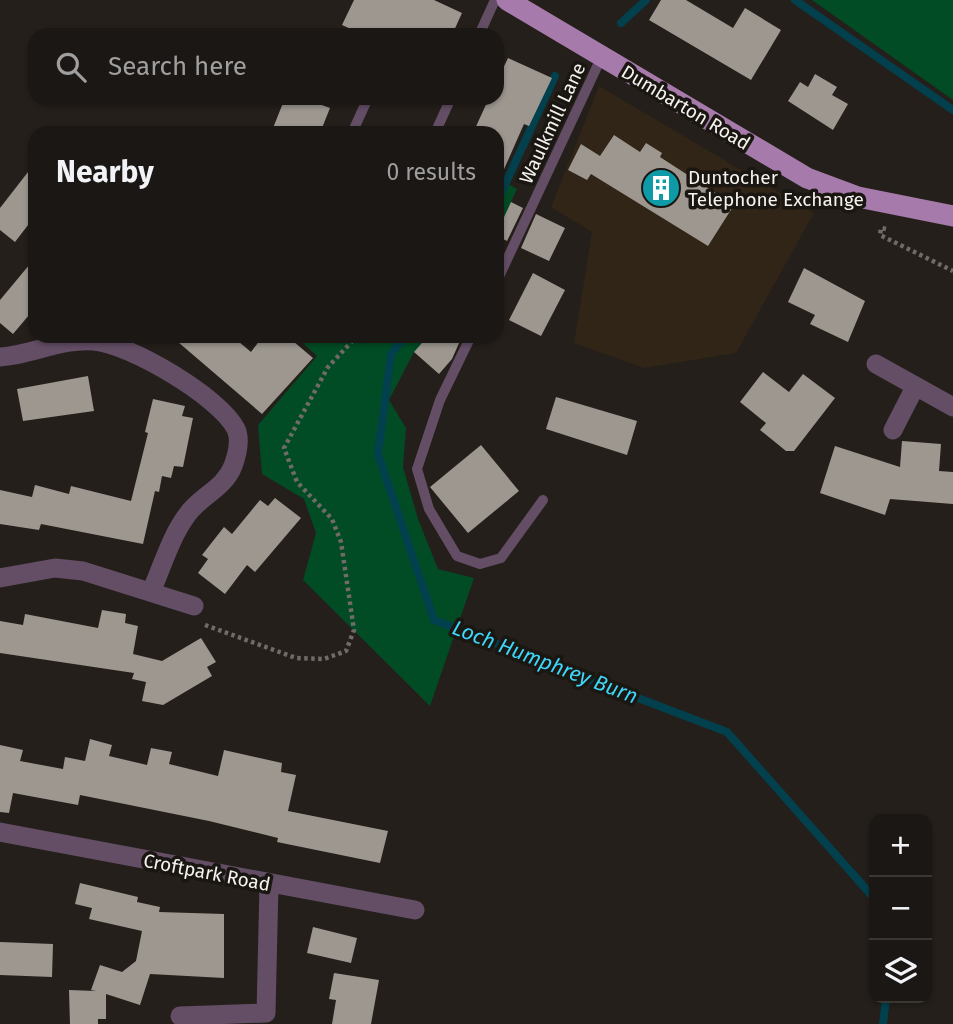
<!DOCTYPE html>
<meta charset="utf-8">
<style>
:root{--surface:#1b1714;--page:#24201d;--text:#f1f3f6;--muted:#a09fa0;--line:#393634}
body{margin:0;font-family:"Fira Sans",sans-serif;background:var(--page);color:var(--text)}
.controls{position:absolute;right:21px;bottom:21px;display:grid;overflow:hidden;border-radius:14px;box-shadow:0 2px 5px #0004}
.controls button{width:63px;height:63px;display:grid;place-items:center;padding:0;border:0;border-bottom:2px solid var(--line);background:var(--surface);color:var(--text);font:35px sans-serif}
.list{margin:0;padding:0;list-style:none}
h2{display:flex;justify-content:space-between;align-items:center;height:91px;margin:0;padding:0 28px;font-size:30px}
h2 small{font-size:23px;font-weight:400;color:var(--muted)}
.icon{flex:none;width:38px;height:38px;fill:none;stroke:currentColor;stroke-width:2;stroke-linecap:round;stroke-linejoin:round}
.map{position:relative;flex:none;width:953px;height:1024px;overflow:hidden}
.search{position:absolute;background:var(--surface);box-shadow:0 2px 5px #0004;left:28px;top:28px;width:476px;height:77px;display:flex;align-items:center;gap:18px;box-sizing:border-box;padding:0 24px;border-radius:21px;color:var(--muted);font-size:26px}
.panel{position:absolute;background:var(--surface);box-shadow:0 2px 5px #0004;left:28px;top:126px;width:476px;height:217px;border-radius:21px}
.map>svg:first-child{display:block}
.commercial{fill:#312517}
.green{fill:#014c24}
.lines{fill:none;stroke-linecap:round;stroke-linejoin:round}
.stream{stroke:#02404e;stroke-width:8}
.building{fill:#9d9790}
.path{stroke:#706b67;stroke-width:4.5;stroke-dasharray:3.5 3.5;stroke-linecap:butt}
.service{stroke:#634e66;stroke-width:10}
.minor{stroke:#634e66;stroke-width:19}
.primary{stroke:#a67bab;stroke-width:21}
.labels{text-anchor:middle;stroke-width:7;stroke-linejoin:round;paint-order:stroke}
.street-label{font-size:19px;fill:#f5f2ef;stroke:#1a1611}
.poi-label{font-size:19px;fill:#f5f2ef;stroke:#1a1611;text-anchor:start}
.water-label{font-size:21px;font-style:italic;fill:#3ed6f9;stroke:#1a1611}
</style>
<div class="map">
<svg width="953" height="1024" viewBox="0 0 953 1024">
<rect width="100%" height="100%" fill="#241f1a"/>
<path class="commercial" d="M 599,86 L 814,213 L 736,353 L 644,368 L 574,343 L 592,232 L 551,207 Z"/>
<path class="green" d="M 812,0 L 953,0 L 953,100 Z
M 497,178 L 517,189 L 497,232 Z
M 295,336 L 428,336 L 414,352 L 389,400 L 406,428 L 403,467 L 418,519 L 438,569 L 474,578 L 430,706 L 303,580 L 316,533 L 304,499 L 262,474 L 258,425 L 317,356 Z"/>
<g class="lines">
<path class="stream" d="M 795,0 L 953,110
M 621,23 L 646,0
M 497,202 L 555,76
M 405,336 L 391,354 L 378,454 L 434,620 L 727,732 L 874,898
M 883,1024 L 886,998"/>
</g>
<path class="building" d="M 354,0 L 434,0 L 462,13 L 452,35 L 364,35 L 342,25 Z
M 661,0 L 686,0 L 733,28 L 745,8 L 781,30 L 751,80 L 649,20 Z
M 508,58 L 552,78 L 529,126 L 524,124 L 497,185 L 497,133 L 473,133 L 489,98 L 497,98 L 497,81 Z
M 815,74 L 837,87 L 832,95 L 848,104 L 833,130 L 788,101 L 800,82 L 808,87 Z
M 285,98 L 303,98 L 330,108 L 320,133 L 271,133 Z
M 614,135 L 640,152 L 646,143 L 662,153 L 660,157 L 734,205 L 708,246 L 591,174 L 587,180 L 568,170 L 581,144 L 600,156 Z
M 35,163 L 35,216 L 15,242 L 0,230 L 0,208 Z
M 511,202 L 523,208 L 507,241 L 497,236 L 497,232 Z
M 536,214 L 565,228 L 549,261 L 521,248 Z
M 35,258 L 35,308 L 13,334 L 0,323 L 0,300 Z
M 804,268 L 865,301 L 848,342 L 810,324 L 815,315 L 788,302 Z
M 533,273 L 565,290 L 541,336 L 509,320 Z
M 171,336 L 232,336 L 251,352 L 263,336 L 287,336 L 313,358 L 262,414 Z
M 428,336 L 454,336 L 460,341 L 452,359 L 439,374 L 414,352 Z
M 763,372 L 789,392 L 803,374 L 835,398 L 794,451 L 786,451 L 760,430 L 766,423 L 740,402 Z
M 88,376 L 94,411 L 23,421 L 17,389 Z
M 556,397 L 637,421 L 627,455 L 546,429 Z
M 153,399 L 185,406 L 182,416 L 193,418 L 183,467 L 174,466 L 171,478 L 162,476 L 159,492 L 155,491 L 143,544 L 41,524 L 39,530 L 0,524 L 0,490 L 32,497 L 35,485 L 69,494 L 71,486 L 131,501 L 148,433 L 145,432 Z
M 902,441 L 941,444 L 939,471 L 953,472 L 953,504 L 890,499 L 885,515 L 820,493 L 835,446 L 900,467 Z
M 481,445 L 519,491 L 468,533 L 430,487 Z
M 275,498 L 301,518 L 255,572 L 247,565 L 225,594 L 198,573 L 208,559 L 202,555 L 224,527 L 232,534 L 260,500 L 268,506 Z
M 102,610 L 126,614 L 125,623 L 138,626 L 133,654 L 162,661 L 201,638 L 216,662 L 207,667 L 212,676 L 163,705 L 142,701 L 146,682 L 132,679 L 134,673 L 0,653 L 0,621 L 23,625 L 25,614 L 98,628 Z
M 90,739 L 112,745 L 109,756 L 147,765 L 151,748 L 172,752 L 169,764 L 218,776 L 224,750 L 282,763 L 281,772 L 296,775 L 288,811 L 388,831 L 380,863 L 277,842 L 278,838 L 209,821 L 80,795 L 78,805 L 13,793 L 9,813 L 0,812 L 0,745 L 23,750 L 20,761 L 63,769 L 65,757 L 85,761 Z
M 80,883 L 138,897 L 137,902 L 160,907 L 159,912 L 224,914 L 224,978 L 150,974 L 140,1005 L 106,994 L 106,1019 L 98,1019 L 98,1024 L 70,1024 L 69,990 L 96,991 L 91,990 L 100,965 L 122,972 L 136,961 L 142,931 L 89,919 L 92,908 L 75,904 Z
M 313,927 L 357,938 L 351,963 L 307,953 Z
M 0,942 L 53,944 L 52,977 L 0,975 Z
M 334,973 L 379,980 L 371,1024 L 332,1024 L 336,1000 L 329,999 Z"/>
<g class="lines">
<path class="path" d="M 886,229 L 881,228 L 880,235 L 953,271
M 205,625 L 296,658 L 324,659 L 346,651 L 354,630 L 341,542 L 332,519 L 297,482 L 284,448 L 328,367 L 357,336"/>
<path class="service" d="M 479,35 L 495,0
M 352,133 L 368,98
M 435,133 L 451,98
M 497,281 L 602,56
M 471,336 L 440,400 L 417,469 L 429,509 L 457,556 L 480,564 L 501,558 L 543,500"/>
<path class="minor" d="M 0,357 C 32,355 62,338 94,341 C 130,344 220,397 236,429 C 241,440 237,455 233,466 C 224,489 200,496 187,515 C 171,536 162,567 151,592
M 876,364 L 953,407
M 893,430 L 915,387
M 0,578 L 55,568 L 83,571 L 194,606
M 0,832 L 415,910
M 180,1016 L 266,1013 L 269,885"/>
<path class="primary" d="M 507,0 L 807,178 L 858,197 L 953,216"/>
</g>
<defs>
<symbol id="building-disc" viewBox="-11 -11 22 22"><circle r="9.5" fill="#0f9aa8" stroke="#1a1611"/><path d="M-4-6H4V6H1V3H-1V6H-4ZM-2.5-4.3h1.7v1.8h-1.7ZM.8-4.3h1.7v1.8H.8ZM-2.5-1h1.7V.8h-1.7ZM.8-1h1.7V.8H.8Z" fill="#fff"/></symbol>
</defs>
<g fill-rule="evenodd">
<use href="#building-disc" x="639" y="166" width="44" height="44"/>
</g>
<g class="labels">
<g class="street-label">
<text transform="translate(686 107) rotate(31)" y="7">Dumbarton Road</text>
<text transform="translate(552 123) rotate(-65)" y="7">Waulkmill Lane</text>
<text transform="translate(207 872) rotate(11)" y="7">Croftpark Road</text>
</g>
<g class="poi-label">
<text x="688" y="184">Duntocher<tspan x="688" dy="22">Telephone Exchange</tspan></text>
</g>
<g class="water-label">
<text transform="translate(545 662) rotate(21)" y="7">Loch Humphrey Burn</text>
</g>
</g>
</svg>
<div class="controls">
<button>+</button>
<button>−</button>
<button><svg class="icon" aria-label="layers" viewBox="0 0 24 24"><path d="M12 4l9 5-9 5-9-5zM3 14l9 5 9-5"/></svg></button>
</div>
<div class="search"><svg class="icon" aria-label="search" viewBox="0 0 24 24"><circle cx="10" cy="10" r="6"/><path d="M15 15l6 6"/></svg>Search here</div>
<section class="panel">
<h2>Nearby<small>0 results</small></h2>
<ul class="list">
</ul>
</section>
</div>
